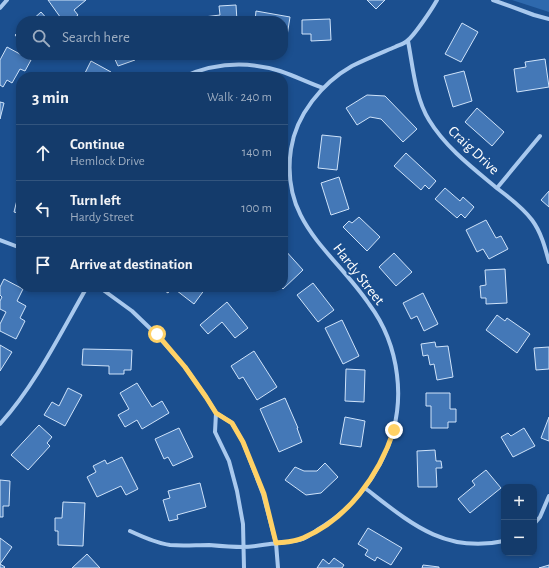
<!DOCTYPE html>
<meta charset="utf-8">
<style>
:root{--surface:#143b6b;--page:#214673;--text:#f1f3f6;--muted:#9dadc1;--line:#33557e}
body{margin:0;font-family:"Alegreya Sans",sans-serif;background:var(--page);color:var(--text)}
.controls{position:absolute;right:12px;bottom:12px;display:grid;overflow:hidden;border-radius:8px;box-shadow:0 2px 6px #0003}
.controls button{width:36px;height:36px;display:grid;place-items:center;padding:0;border:0;border-bottom:1px solid var(--line);background:var(--surface);color:var(--text);font:20px sans-serif}
.stop{position:absolute;width:12px;height:12px;margin:-9px;border:3px solid #ffd166;border-radius:50%;background:#fff}
.stop.end{background:#ffd166;border-color:#fff;box-shadow:0 1px 4px #0008}
.list{margin:0;padding:0;list-style:none}
h2{display:flex;justify-content:space-between;align-items:center;height:52px;margin:0;padding:0 16px;font-size:17px}
h2 small{font-size:13px;font-weight:400;color:var(--muted)}
.list li{display:grid;grid-template-columns:26px 1fr auto;gap:12px;align-items:center;box-sizing:border-box;height:56px;padding:0 16px;border-top:1px solid var(--line)}
.list b{display:block;font-size:15px;white-space:nowrap}
.list p{margin:0;font-size:13px;white-space:nowrap;color:var(--muted)}
.list em{font-size:13px;font-style:normal;color:var(--muted)}
.icon{flex:none;width:22px;height:22px;fill:none;stroke:currentColor;stroke-width:2;stroke-linecap:round;stroke-linejoin:round}
.map{position:relative;flex:none;width:549px;height:568px;overflow:hidden}
.search{position:absolute;background:var(--surface);box-shadow:0 2px 6px #0003;left:16px;top:16px;width:272px;height:44px;display:flex;align-items:center;gap:10px;box-sizing:border-box;padding:0 14px;border-radius:16px;color:var(--muted);font-size:15px}
.panel{position:absolute;background:var(--surface);box-shadow:0 2px 6px #0003;left:16px;top:72px;width:272px;height:220px;border-radius:16px}
.map>svg:first-child{display:block}
.green{fill:#2e69ad}
.building{fill:#4478b7;stroke:#cfe3fa}
.lines{fill:none;stroke-linecap:round;stroke-linejoin:round}
.minor{stroke:#a9c9ee;stroke-width:4}
.route{stroke:#ffd166;stroke-width:5}
.labels{text-anchor:middle;stroke-width:4;stroke-linejoin:round;paint-order:stroke}
.street-label{font-size:15px;fill:#fff;stroke:#1b4f8f}
</style>
<div class="map">
<svg width="549" height="568" viewBox="0 0 549 568">
<rect width="100%" height="100%" fill="#1b4f8f"/>
<path class="green" d="M 512,0 L 549,0 L 549,12 L 546,11 Z"/>
<path class="building" d="M 48,0 L 86,0 L 74,10 L 78,15 L 71,21 L 63,21 Z
M 367,0 L 385,0 L 376,9 Z
M 236,5 L 237,21 L 205,21 L 204,17 L 220,15 L 219,6 Z
M 256,11 L 290,17 L 287,36 L 283,36 L 283,21 L 255,21 Z
M 41,12 L 49,21 L 31,21 Z
M 330,19 L 331,40 L 311,41 L 311,34 L 302,34 L 302,20 Z
M 462,23 L 478,32 L 461,62 L 445,54 Z
M 21,30 L 21,42 L 15,35 Z
M 7,47 L 31,60 L 25,71 L 20,69 L 12,83 L 7,80 L 3,87 L 0,85 L 0,60 Z
M 113,55 L 133,55 L 135,60 L 118,66 Z
M 545,59 L 549,87 L 517,92 L 514,69 L 526,67 L 525,62 Z
M 91,61 L 111,72 L 108,77 L 83,77 Z
M 464,71 L 472,101 L 453,107 L 444,76 Z
M 367,95 L 385,96 L 417,129 L 403,142 L 381,119 L 370,117 L 357,125 L 346,108 Z
M 0,102 L 4,103 L 0,119 Z
M 477,108 L 504,132 L 492,146 L 465,122 Z
M 322,135 L 341,137 L 337,170 L 318,168 Z
M 406,153 L 436,181 L 429,189 L 425,185 L 421,190 L 394,166 Z
M 339,177 L 349,209 L 331,215 L 321,183 Z
M 445,188 L 460,201 L 463,197 L 474,207 L 465,218 L 461,214 L 457,218 L 435,199 Z
M 549,191 L 549,207 L 541,200 Z
M 19,192 L 21,192 L 21,214 L 14,212 Z
M 359,217 L 380,237 L 367,251 L 343,227 L 349,221 L 352,223 Z
M 486,220 L 496,238 L 501,236 L 508,249 L 489,259 L 483,249 L 477,252 L 466,230 Z
M 284,249 L 303,270 L 283,289 L 281,287 L 283,287 L 283,250 Z
M 394,253 L 412,272 L 396,286 L 379,267 Z
M 505,269 L 507,303 L 486,304 L 486,298 L 481,298 L 480,286 L 486,285 L 485,270 Z
M 4,279 L 23,289 L 17,301 L 26,306 L 20,318 L 25,321 L 16,339 L 0,331 L 0,324 L 6,312 L 0,309 L 0,301 L 2,297 L 0,295 L 0,287 Z
M 313,283 L 334,310 L 318,322 L 297,295 Z
M 159,287 L 202,287 L 205,289 L 194,304 L 172,287 L 168,293 Z
M 423,293 L 438,324 L 424,331 L 417,316 L 411,319 L 403,303 Z
M 227,302 L 248,328 L 235,338 L 222,322 L 208,334 L 200,325 Z
M 497,315 L 505,321 L 507,318 L 530,334 L 517,353 L 486,330 Z
M 342,320 L 359,356 L 343,364 L 325,328 Z
M 435,342 L 436,347 L 448,346 L 453,377 L 437,380 L 434,364 L 430,365 L 428,355 L 423,356 L 421,344 Z
M 0,345 L 12,352 L 0,371 Z
M 549,347 L 549,369 L 536,370 L 534,348 Z
M 83,349 L 132,350 L 131,370 L 124,370 L 124,374 L 109,374 L 109,366 L 82,365 Z
M 254,351 L 277,387 L 257,400 L 243,377 L 239,379 L 231,366 Z
M 346,369 L 365,370 L 364,402 L 345,401 Z
M 137,383 L 152,407 L 162,401 L 169,413 L 142,429 L 137,420 L 125,427 L 118,415 L 129,409 L 120,393 Z
M 68,388 L 82,395 L 65,426 L 44,415 L 52,402 L 59,406 Z
M 426,393 L 450,393 L 450,409 L 456,409 L 456,422 L 448,422 L 448,428 L 431,428 L 431,406 L 426,406 Z
M 285,398 L 298,428 L 297,428 L 302,442 L 279,452 L 260,409 Z
M 345,417 L 365,421 L 361,447 L 340,444 Z
M 549,417 L 549,441 L 541,438 Z
M 39,425 L 52,437 L 47,443 L 50,446 L 28,470 L 11,455 Z
M 179,428 L 193,457 L 173,466 L 168,457 L 164,459 L 155,439 Z
M 524,428 L 535,446 L 513,457 L 501,437 L 508,433 L 511,436 Z
M 435,450 L 436,461 L 441,461 L 442,468 L 436,468 L 437,487 L 418,487 L 417,451 Z
M 122,457 L 138,489 L 126,495 L 121,486 L 97,497 L 87,477 L 96,472 L 93,466 L 105,460 L 107,464 Z
M 325,463 L 338,477 L 321,493 L 306,495 L 285,480 L 295,467 L 304,471 L 317,471 Z
M 486,470 L 501,488 L 470,513 L 458,499 L 475,485 L 472,481 Z
M 0,480 L 10,481 L 9,506 L 3,506 L 3,517 L 0,517 Z
M 200,483 L 206,507 L 177,515 L 178,519 L 169,521 L 163,500 L 170,498 L 168,491 Z
M 63,502 L 85,503 L 83,546 L 58,545 L 58,531 L 55,531 L 55,518 L 62,518 Z
M 368,528 L 402,548 L 391,565 L 377,557 L 375,561 L 365,555 L 368,550 L 358,544 Z
M 0,538 L 12,547 L 0,564 L 5,567 L 4,568 L 0,568 Z
M 87,554 L 100,568 L 72,568 Z
M 334,558 L 344,565 L 342,568 L 317,568 L 323,559 L 329,564 Z
M 423,565 L 439,567 L 439,568 L 422,568 Z
M 549,565 L 549,568 L 539,568 Z"/>
<g class="lines">
<path class="minor" d="M 493,0 L 534,15 L 549,19
M 0,8 L 7,0
M 408,41 C 413,67 415,97 429,120 C 446,148 474,169 498,189 C 510,198 523,208 532,220 C 541,232 545,247 549,262
M 183,77 C 214,63 248,61 280,71 C 295,76 309,83 323,88
M 497,188 L 540,136
M 0,240 L 21,248
M 99,287 L 132,311 L 157,335 L 185,367 L 206,397 L 216,413 L 232,423 L 243,442 L 263,494 L 276,543 L 278,568
M 216,413 L 215,432 L 229,461 L 237,491 L 243,524 L 244,568
M 0,424 C 36,384 60,334 87,287
M 365,488 C 409,522 444,554 504,541
M 534,524 L 540,517 L 549,496
M 130,531 C 143,537 156,543 170,545 C 183,546 196,545 209,545 C 220,546 232,547 243,547 C 255,547 266,544 277,543 C 286,542 295,542 303,539 C 308,537 313,533 317,530 C 370,499 405,437 397,375 C 394,350 384,324 369,304 C 333,251 280,223 291,149 C 296,115 322,83 352,66 C 366,59 381,53 395,47 C 399,45 404,44 407,41 C 414,36 432,9 437,0"/>
</g>
<g class="lines">
<path class="route" d="M 157,334 L 185,367 L 206,397 L 216,413 L 232,423 L 243,442 L 264,494 L 276,543 C 285,542 295,542 303,538 C 348,519 379,475 394,430"/>
</g>
<g class="labels">
<g class="street-label">
<text transform="translate(474 150) rotate(43)" y="5">Craig Drive</text>
<text transform="translate(359 274) rotate(52)" y="5">Hardy Street</text>
</g>
</g>
</svg>
<div class="controls">
<button>+</button>
<button>−</button>
</div>
<div class="stop" style="left:157px;top:334px"></div>
<div class="stop end" style="left:394px;top:430px"></div>
<div class="search"><svg class="icon" aria-label="search" viewBox="0 0 24 24"><circle cx="10" cy="10" r="6"/><path d="M15 15l6 6"/></svg>Search here</div>
<section class="panel">
<h2>3 min<small>Walk · 240 m</small></h2>
<ul class="list">
<li><svg class="icon" aria-label="ahead" viewBox="0 0 24 24"><path d="M12 20V5M6 11l6-6 6 6"/></svg><div><b>Continue</b><p>Hemlock Drive</p></div><em>140 m</em></li>
<li><svg class="icon" aria-label="left" viewBox="0 0 24 24"><path d="M17 20v-9H6M10 6l-5 5 5 5"/></svg><div><b>Turn left</b><p>Hardy Street</p></div><em>100 m</em></li>
<li><svg class="icon" aria-label="arrive" viewBox="0 0 24 24"><path d="M6 21V4h12l-3 4 3 4H6"/></svg><div><b>Arrive at destination</b></div></li>
</ul>
</section>
</div>
